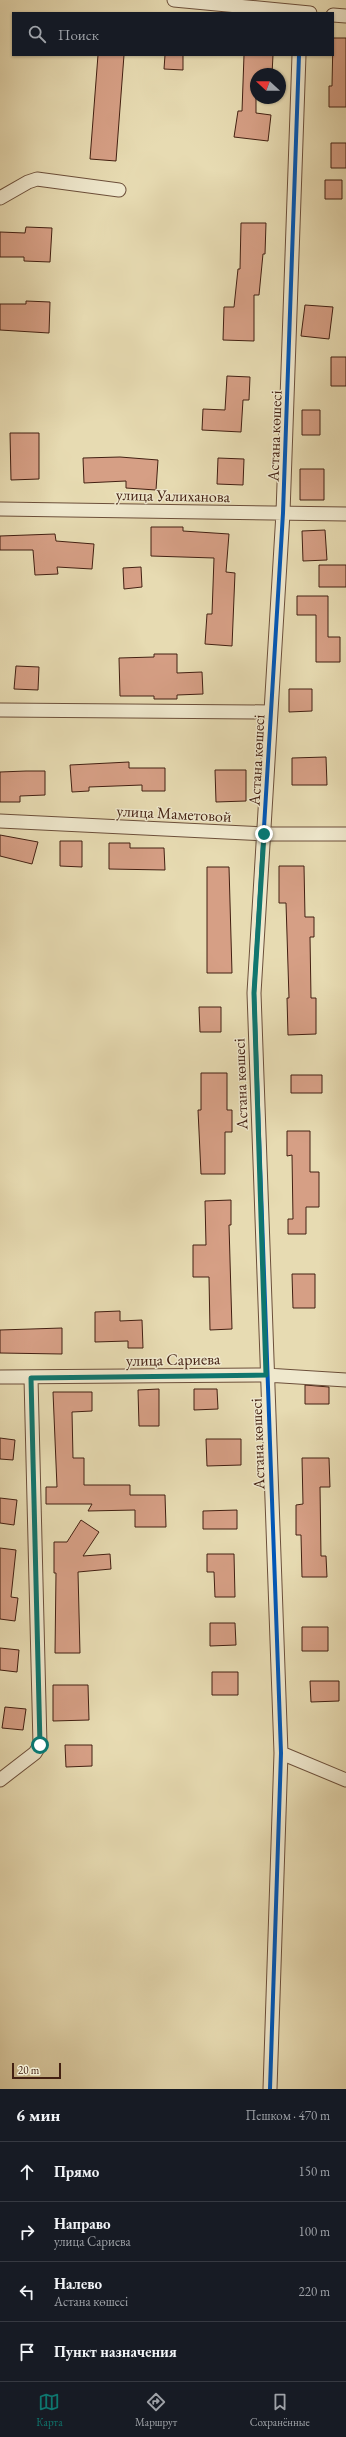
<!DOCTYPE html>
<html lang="ru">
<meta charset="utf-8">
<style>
:root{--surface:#171b24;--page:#20242c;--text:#f1f3f6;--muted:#9ea1a6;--line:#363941;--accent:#0f766e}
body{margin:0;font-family:"EB Garamond",serif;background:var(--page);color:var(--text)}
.compass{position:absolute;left:250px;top:68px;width:36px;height:36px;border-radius:50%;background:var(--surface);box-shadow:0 1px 3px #0004;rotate:291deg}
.scale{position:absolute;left:12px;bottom:10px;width:49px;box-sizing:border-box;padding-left:4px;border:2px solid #432012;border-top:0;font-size:11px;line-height:14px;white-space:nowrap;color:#432012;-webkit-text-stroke:3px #efe8cd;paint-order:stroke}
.stop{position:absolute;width:12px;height:12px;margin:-9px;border:3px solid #0f766e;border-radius:50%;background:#fff}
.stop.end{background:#0f766e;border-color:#fff;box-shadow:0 1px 4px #0008}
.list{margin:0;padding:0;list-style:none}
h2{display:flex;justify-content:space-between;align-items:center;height:52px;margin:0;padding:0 16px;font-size:17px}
h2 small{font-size:13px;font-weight:400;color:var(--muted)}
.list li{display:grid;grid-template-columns:26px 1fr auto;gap:12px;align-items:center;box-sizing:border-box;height:60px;padding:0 16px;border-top:1px solid var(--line)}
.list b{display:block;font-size:15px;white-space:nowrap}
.list p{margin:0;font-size:13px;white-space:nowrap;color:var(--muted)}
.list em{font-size:13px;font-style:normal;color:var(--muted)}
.icon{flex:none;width:22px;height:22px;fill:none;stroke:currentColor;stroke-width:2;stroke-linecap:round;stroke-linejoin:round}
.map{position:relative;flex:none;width:346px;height:2089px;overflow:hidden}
.search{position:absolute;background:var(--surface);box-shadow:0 1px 3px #0004;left:12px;right:12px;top:12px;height:44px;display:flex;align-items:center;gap:10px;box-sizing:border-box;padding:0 14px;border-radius:0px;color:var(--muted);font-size:15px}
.sheet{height:292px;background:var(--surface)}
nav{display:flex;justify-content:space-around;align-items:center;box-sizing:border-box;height:56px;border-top:1px solid var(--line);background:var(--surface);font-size:11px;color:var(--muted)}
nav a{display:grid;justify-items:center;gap:2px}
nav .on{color:var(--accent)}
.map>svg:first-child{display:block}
.building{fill:#d69f85;stroke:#432012}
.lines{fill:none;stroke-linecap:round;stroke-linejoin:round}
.street-casing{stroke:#6c4f3a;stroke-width:15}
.street{stroke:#efe8cd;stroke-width:13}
.cycleway-casing{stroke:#efe8cd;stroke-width:6}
.cycleway{stroke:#0057b8;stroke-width:4}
.route{stroke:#0f766e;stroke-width:5}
.labels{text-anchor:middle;stroke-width:3;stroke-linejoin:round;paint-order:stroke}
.street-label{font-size:16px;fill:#432012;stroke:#efe8cd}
</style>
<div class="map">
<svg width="346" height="2089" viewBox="0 0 346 2089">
<rect width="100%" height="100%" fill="#e7dbb2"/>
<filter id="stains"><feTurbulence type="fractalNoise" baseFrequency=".005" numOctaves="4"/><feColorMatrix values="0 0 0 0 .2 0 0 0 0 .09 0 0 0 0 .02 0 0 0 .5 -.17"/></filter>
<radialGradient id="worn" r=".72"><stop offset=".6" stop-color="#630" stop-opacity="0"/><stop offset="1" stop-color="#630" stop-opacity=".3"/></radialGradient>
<path class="building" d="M 333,38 L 346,38 L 346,107 L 329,107 L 329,86 L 332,86 Z
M 98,55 L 124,55 L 116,161 L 90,159 Z
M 165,55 L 183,55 L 183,70 L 164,69 Z
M 244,55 L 273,55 L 272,74 L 256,74 L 256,113 L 271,115 L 268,141 L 234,137 L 238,111 L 242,111 Z
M 331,143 L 346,143 L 346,168 L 331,168 Z
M 325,180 L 342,180 L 342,199 L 325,199 Z
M 241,223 L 266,223 L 265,254 L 263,254 L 259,295 L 254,295 L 254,341 L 223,340 L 224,307 L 234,307 L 238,269 L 240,269 Z
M 26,227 L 52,228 L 50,262 L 24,261 L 24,257 L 0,257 L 0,232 L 25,233 Z
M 26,301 L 50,302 L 49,333 L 0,330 L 0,304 L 26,304 Z
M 305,305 L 333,307 L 329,339 L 301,336 Z
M 331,357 L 346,357 L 346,386 L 331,386 Z
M 227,376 L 250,377 L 249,400 L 243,400 L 241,432 L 202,430 L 203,409 L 225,410 Z
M 302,410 L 320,410 L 320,435 L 302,435 Z
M 10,433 L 39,433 L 39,479 L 11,480 Z
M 120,457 L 158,460 L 156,490 L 126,488 L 126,481 L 84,483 L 83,458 Z
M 218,458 L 244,459 L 243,485 L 217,484 Z
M 300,469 L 324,469 L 324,500 L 300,500 Z
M 151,527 L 183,527 L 183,531 L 229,534 L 226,572 L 235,573 L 232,646 L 205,644 L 207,614 L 212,614 L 214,558 L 151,556 Z
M 325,530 L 327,560 L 303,561 L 302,531 Z
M 55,534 L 56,541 L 94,544 L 92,569 L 57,567 L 58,574 L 35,575 L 33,550 L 0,550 L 0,536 Z
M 319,565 L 346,565 L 346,587 L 319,587 Z
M 141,567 L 142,587 L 124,589 L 123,568 Z
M 297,596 L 328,596 L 328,637 L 340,637 L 340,662 L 316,662 L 316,615 L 297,615 Z
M 154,654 L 177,654 L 177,673 L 202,672 L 203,694 L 177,695 L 177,699 L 154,699 L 154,696 L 120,696 L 119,658 L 154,657 Z
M 16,666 L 39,667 L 38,690 L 14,689 Z
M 289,689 L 312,689 L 312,711 L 289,712 Z
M 326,757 L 327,785 L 292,785 L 292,758 Z
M 129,762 L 129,768 L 165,768 L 165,791 L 142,791 L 142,785 L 89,787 L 89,791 L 72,792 L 70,765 Z
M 215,770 L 246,770 L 246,801 L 216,802 Z
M 26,771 L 45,771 L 45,795 L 20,796 L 20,802 L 0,802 L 0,772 Z
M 0,835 L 38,842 L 32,864 L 0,856 Z
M 60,841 L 82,841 L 82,867 L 60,866 Z
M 109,843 L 130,843 L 130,848 L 164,848 L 165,870 L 109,869 Z
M 279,866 L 304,866 L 305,917 L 314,917 L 314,937 L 310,937 L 311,998 L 316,998 L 316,1034 L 288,1035 L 287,998 L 289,998 L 286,903 L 279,903 Z
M 207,867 L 229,867 L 232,973 L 207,973 Z
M 199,1007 L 221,1007 L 221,1032 L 200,1032 Z
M 201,1073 L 227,1073 L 227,1110 L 232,1110 L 232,1132 L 225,1132 L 225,1174 L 201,1174 L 198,1110 L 201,1110 Z
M 291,1075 L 322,1075 L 322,1093 L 291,1093 Z
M 287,1131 L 310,1131 L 310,1172 L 319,1172 L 319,1207 L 306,1207 L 306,1234 L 288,1234 L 288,1219 L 293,1219 L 292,1155 L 287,1156 Z
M 231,1200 L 231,1225 L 229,1225 L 232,1329 L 210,1330 L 209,1277 L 193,1277 L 193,1245 L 206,1245 L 205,1201 Z
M 292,1274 L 315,1274 L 315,1308 L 293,1308 Z
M 120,1311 L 120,1321 L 142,1320 L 143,1348 L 128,1348 L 128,1341 L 95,1342 L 95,1312 Z
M 62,1328 L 62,1354 L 0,1353 L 0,1330 Z
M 305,1385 L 329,1387 L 329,1404 L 305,1404 Z
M 159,1389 L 159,1426 L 139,1426 L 138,1390 Z
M 194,1389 L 217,1389 L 218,1409 L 194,1410 Z
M 53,1392 L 92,1392 L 92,1411 L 72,1412 L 73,1458 L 84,1458 L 84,1485 L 130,1485 L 130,1495 L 165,1495 L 166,1527 L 135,1527 L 135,1510 L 88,1511 L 92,1504 L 46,1504 L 46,1487 L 57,1487 Z
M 0,1438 L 15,1440 L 13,1460 L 0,1459 Z
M 206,1439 L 241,1439 L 241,1465 L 207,1466 Z
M 302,1458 L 329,1458 L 330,1487 L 320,1487 L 321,1556 L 326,1556 L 327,1577 L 302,1577 L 301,1535 L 296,1535 L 296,1505 L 303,1504 Z
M 0,1498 L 17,1500 L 14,1525 L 0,1523 Z
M 237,1510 L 237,1529 L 203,1529 L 203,1511 Z
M 81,1520 L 99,1532 L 83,1556 L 110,1554 L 111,1569 L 78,1572 L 80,1653 L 55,1653 L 56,1573 L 54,1573 L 54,1542 L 67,1542 Z
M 0,1548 L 16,1550 L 11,1597 L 18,1598 L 15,1621 L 0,1619 Z
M 207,1554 L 234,1554 L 235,1597 L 215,1597 L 214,1572 L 207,1572 Z
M 210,1623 L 235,1623 L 236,1645 L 210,1646 Z
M 302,1627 L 328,1627 L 328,1651 L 302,1651 Z
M 0,1648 L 19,1650 L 17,1672 L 0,1670 Z
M 212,1672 L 238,1672 L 238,1695 L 212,1695 Z
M 310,1681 L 339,1681 L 339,1701 L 311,1702 Z
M 53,1685 L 88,1685 L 89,1720 L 53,1721 Z
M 5,1707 L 26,1709 L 23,1730 L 2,1728 Z
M 65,1745 L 92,1745 L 92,1766 L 66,1767 Z"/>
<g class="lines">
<defs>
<path id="street" d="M 174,0 L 310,13
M 333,15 L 346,16
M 0,198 L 28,182 L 37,179 L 119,190
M 0,509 L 346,514
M 0,710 L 271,712
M 0,821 L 264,834 L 346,834
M 0,1377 L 266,1375 L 346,1380
M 281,1753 L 346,1780
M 0,1780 L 35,1753 L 40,1745 L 31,1378
M 270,2089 L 281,1753 L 254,993 L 283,513 L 299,55"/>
</defs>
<use href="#street" class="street-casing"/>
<use href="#street" class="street"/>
<defs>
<path id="cycleway" d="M 270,2089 L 281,1753 L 254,993 L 283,513 L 299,55"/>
</defs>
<use href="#cycleway" class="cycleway-casing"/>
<use href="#cycleway" class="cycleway"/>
</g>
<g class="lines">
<path class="route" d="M 40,1745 L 31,1378 L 266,1375 L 254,993 L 264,834"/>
</g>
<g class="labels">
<g class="street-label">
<text transform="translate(274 436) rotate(-88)" y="6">Астана көшесі</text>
<text transform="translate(173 495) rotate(1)" y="6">улица Уалиханова</text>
<text transform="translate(256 760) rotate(-87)" y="6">Астана көшесі</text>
<text transform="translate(174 813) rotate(3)" y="6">улица Маметовой</text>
<text transform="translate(240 1084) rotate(-92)" y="6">Астана көшесі</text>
<text transform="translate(173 1359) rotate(-1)" y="6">улица Сариева</text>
<text transform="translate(257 1444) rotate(-92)" y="6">Астана көшесі</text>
</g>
</g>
<rect width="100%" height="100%" filter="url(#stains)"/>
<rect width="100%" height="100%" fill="url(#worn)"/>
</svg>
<svg class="compass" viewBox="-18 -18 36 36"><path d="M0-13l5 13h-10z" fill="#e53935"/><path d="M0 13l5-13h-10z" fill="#9ea1a6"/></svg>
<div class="scale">20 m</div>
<div class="stop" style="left:40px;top:1745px"></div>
<div class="stop end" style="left:264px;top:834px"></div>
<div class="search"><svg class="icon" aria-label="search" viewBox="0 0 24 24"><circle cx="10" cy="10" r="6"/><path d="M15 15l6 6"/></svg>Поиск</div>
</div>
<section class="sheet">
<h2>6 мин<small>Пешком · 470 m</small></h2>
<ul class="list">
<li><svg class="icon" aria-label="ahead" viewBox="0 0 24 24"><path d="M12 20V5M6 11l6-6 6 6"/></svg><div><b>Прямо</b></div><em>150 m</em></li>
<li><svg class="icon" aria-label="right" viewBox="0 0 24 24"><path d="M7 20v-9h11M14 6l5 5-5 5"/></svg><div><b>Направо</b><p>улица Сариева</p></div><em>100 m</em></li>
<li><svg class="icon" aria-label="left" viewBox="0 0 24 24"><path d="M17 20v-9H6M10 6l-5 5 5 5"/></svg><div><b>Налево</b><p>Астана көшесі</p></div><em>220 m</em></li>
<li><svg class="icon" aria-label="arrive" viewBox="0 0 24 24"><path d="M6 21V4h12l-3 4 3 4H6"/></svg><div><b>Пункт назначения</b></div></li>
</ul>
</section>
<nav>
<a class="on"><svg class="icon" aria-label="map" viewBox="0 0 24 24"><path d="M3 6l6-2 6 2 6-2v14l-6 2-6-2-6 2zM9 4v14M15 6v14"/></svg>Карта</a>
<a><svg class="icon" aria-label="directions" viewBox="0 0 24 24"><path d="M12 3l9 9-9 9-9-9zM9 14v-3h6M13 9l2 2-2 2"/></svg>Маршрут</a>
<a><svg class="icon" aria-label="saved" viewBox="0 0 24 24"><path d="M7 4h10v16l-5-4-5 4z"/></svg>Сохранённые</a>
</nav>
